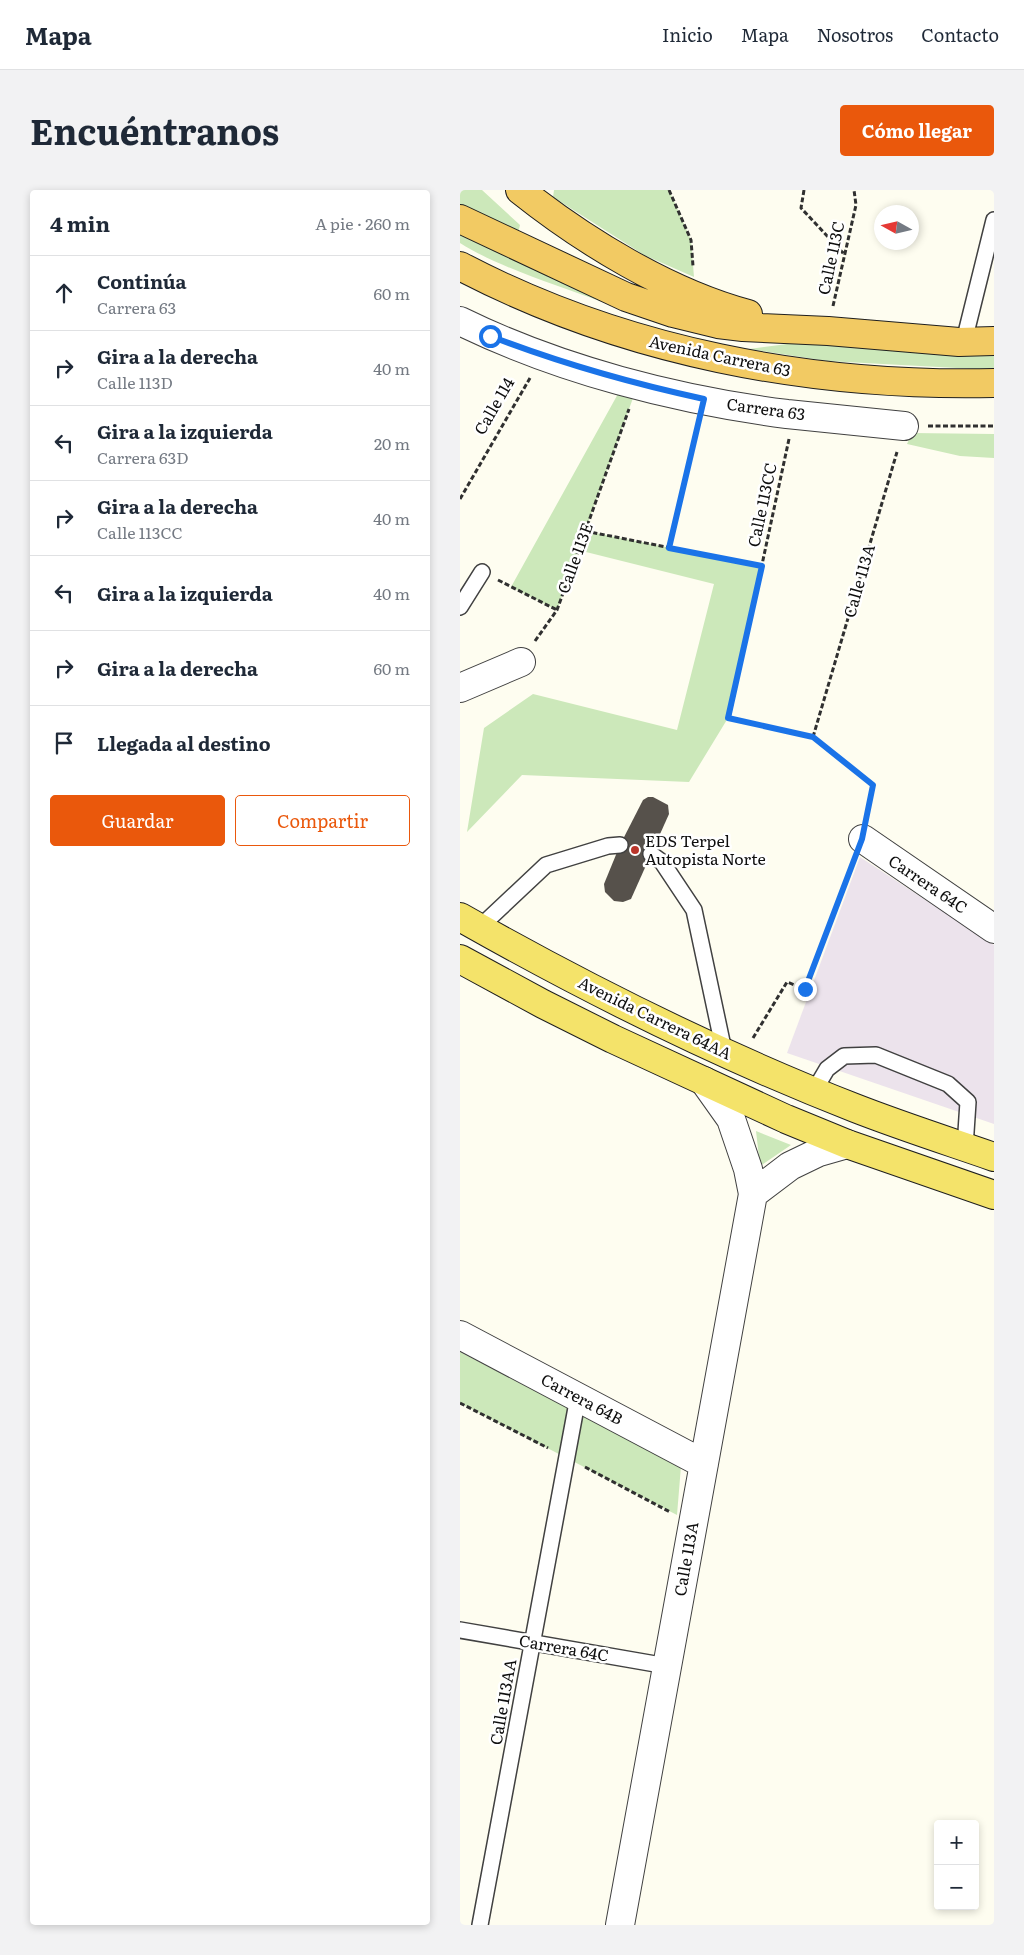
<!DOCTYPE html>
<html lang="es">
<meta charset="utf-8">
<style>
:root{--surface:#fff;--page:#f2f2f3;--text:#1f2937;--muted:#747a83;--line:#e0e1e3;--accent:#ea580c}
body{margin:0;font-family:Literata,serif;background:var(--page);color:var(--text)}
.controls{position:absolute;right:15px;bottom:15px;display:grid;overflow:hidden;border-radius:5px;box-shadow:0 2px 8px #0003}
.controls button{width:45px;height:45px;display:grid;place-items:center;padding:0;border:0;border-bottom:1px solid var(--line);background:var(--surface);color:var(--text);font:25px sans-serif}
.compass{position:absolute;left:414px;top:15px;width:45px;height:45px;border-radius:50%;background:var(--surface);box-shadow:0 2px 8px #0003;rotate:278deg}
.stop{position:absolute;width:15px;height:15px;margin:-11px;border:4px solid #1a73e8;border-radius:50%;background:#fff}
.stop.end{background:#1a73e8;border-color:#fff;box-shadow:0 1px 5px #0008}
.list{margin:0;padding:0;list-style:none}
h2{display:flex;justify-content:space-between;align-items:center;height:65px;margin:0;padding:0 20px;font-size:21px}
h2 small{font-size:16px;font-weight:400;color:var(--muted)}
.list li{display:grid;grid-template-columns:32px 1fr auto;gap:15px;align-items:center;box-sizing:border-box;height:75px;padding:0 20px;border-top:1px solid var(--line)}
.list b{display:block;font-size:19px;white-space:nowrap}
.list p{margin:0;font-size:16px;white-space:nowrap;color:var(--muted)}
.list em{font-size:16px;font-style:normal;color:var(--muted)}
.actions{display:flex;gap:10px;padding:15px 20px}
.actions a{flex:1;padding:11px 0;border:1px solid var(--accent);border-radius:5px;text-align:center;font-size:18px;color:var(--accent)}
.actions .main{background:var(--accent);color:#fff}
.icon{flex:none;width:28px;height:28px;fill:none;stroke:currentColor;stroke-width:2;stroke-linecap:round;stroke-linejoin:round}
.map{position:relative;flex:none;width:534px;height:1735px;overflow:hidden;border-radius:5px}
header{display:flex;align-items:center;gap:30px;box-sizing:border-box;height:70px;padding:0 25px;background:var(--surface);border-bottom:1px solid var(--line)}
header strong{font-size:24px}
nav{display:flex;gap:28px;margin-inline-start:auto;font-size:18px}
.intro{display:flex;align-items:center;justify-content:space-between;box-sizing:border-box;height:120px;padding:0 30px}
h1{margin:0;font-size:35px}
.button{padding:12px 22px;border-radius:5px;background:var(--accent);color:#fff;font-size:18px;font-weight:700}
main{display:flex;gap:30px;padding:0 30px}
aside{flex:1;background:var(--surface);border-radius:5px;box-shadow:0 2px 8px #0003}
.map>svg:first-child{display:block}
.industrial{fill:#ece3ec}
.green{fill:#cce8ba}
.building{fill:#56514b}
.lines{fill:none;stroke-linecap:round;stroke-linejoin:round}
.service-casing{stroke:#414141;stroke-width:18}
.minor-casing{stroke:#414141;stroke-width:30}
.primary-casing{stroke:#1f1f1f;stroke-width:30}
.trunk-casing{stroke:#1f1f1f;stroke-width:30}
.path{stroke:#303030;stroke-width:3;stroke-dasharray:5 2.5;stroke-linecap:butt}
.service{stroke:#fff;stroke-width:15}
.minor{stroke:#fff;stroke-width:28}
.primary{stroke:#f4e36a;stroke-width:28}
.trunk{stroke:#f2ca63;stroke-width:28}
.route{stroke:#1a73e8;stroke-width:6}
.poi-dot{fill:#ba352a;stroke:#fff;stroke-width:2}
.labels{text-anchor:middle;stroke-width:5;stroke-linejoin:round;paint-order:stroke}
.street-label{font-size:16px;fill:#0e0e0e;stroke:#fff}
.poi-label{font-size:16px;fill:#0e0e0e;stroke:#fff;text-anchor:start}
</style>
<header>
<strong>Mapa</strong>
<nav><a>Inicio</a><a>Mapa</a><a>Nosotros</a><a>Contacto</a></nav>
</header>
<div class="intro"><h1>Encuéntranos</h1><a class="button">Cómo llegar</a></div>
<main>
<aside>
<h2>4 min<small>A pie · 260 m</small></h2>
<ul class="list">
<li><svg class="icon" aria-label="ahead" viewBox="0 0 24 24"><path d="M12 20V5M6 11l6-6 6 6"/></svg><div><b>Continúa</b><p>Carrera 63</p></div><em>60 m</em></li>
<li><svg class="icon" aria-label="right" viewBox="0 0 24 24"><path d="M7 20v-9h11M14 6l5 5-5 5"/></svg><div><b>Gira a la derecha</b><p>Calle 113D</p></div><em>40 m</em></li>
<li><svg class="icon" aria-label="left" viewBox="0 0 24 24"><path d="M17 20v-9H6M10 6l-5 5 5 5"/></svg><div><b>Gira a la izquierda</b><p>Carrera 63D</p></div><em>20 m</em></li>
<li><svg class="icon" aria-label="right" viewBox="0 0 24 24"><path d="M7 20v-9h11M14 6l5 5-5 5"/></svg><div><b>Gira a la derecha</b><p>Calle 113CC</p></div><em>40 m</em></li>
<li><svg class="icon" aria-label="left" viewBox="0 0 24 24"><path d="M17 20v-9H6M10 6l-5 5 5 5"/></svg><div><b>Gira a la izquierda</b></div><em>40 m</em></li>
<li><svg class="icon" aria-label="right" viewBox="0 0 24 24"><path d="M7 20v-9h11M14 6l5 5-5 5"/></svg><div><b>Gira a la derecha</b></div><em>60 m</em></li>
<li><svg class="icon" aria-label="arrive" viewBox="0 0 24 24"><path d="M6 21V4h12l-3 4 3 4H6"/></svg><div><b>Llegada al destino</b></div></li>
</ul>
<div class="actions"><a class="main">Guardar</a><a>Compartir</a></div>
</aside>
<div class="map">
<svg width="534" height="1735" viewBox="0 0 534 1735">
<rect width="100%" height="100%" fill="#fefdf0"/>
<path class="industrial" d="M 400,667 L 534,755 L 534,934 L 327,863 Z"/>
<path class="green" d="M 0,0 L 22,0 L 60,35 L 52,67 L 142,112 C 97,95 40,78 0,53 Z
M 94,0 L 209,0 L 231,50 L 234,87 L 184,65 L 93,7 Z
M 358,150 L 534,164 L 534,180 L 367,171 L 289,159 Z
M 159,202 L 173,208 L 125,341 L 302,376 L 268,528 L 229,592 L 62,585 L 7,642 L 24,538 L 73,504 L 217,540 L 254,394 L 118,360 L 97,420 L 51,397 Z
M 452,243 L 534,244 L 534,268 L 500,266 L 447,254 Z
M 296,941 L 331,955 L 300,976 Z
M 0,1162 L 221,1276 L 217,1325 L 0,1213 Z"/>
<path class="building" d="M 188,607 L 193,607 L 208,615 L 209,624 L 171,709 L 163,712 L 154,711 L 145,702 L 144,694 L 160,655 L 183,610 Z"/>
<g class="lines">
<defs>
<path id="service" d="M 504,151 L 534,30
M 0,417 L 22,382
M 191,664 L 202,672 L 234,720 L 264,861
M 19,738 L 86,675 L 148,656 L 160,655
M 354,901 L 367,879 L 384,866 L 416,865 L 488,894 L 508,912 L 505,957
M 0,1440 L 207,1476
M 20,1735 L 118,1207"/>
<path id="minor" d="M 0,131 C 100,180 217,210 327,224 C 366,228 405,232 444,236
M 0,498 L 61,472
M 403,649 L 534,739
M 293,1004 L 330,976 L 359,962 L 387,954
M 0,1145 L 244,1274
M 160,1735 L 293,1004 L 288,979 L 271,929 L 244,891"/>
<path id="primary" d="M 0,727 C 127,799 259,865 395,918 C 441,936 488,951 534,967
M 0,769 L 83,814 L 153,849 L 326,929 L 387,954 L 534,1005"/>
<path id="trunk" d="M 60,0 C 124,51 209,103 288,124
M 0,29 L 166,107 L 213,123 L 258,134 L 283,137 L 368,141 L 499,152 L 534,151
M 0,76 C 164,162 350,197 534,193"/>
</defs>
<use href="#service" class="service-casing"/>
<use href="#minor" class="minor-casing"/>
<use href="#primary" class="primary-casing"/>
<use href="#trunk" class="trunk-casing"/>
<path class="path" d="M 209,0 L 231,50 L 233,76
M 344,0 L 341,18 L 384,64
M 373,116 L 396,15 L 394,0
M 468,236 L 534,236
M 329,249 L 269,528 L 353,547 L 413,595 L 407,624
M 0,309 L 70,188
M 125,341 L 302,376
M 209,358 L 237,237
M 38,390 L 97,420
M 75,451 L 97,420 L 169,219
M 353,547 L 437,262
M 293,848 L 327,792 L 345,799 L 393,673
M 0,1213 L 88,1258
M 125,1277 L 210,1322"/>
<use href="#service" class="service"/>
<use href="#minor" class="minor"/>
<use href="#primary" class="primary"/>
<use href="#trunk" class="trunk"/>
</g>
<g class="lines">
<path class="route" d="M 30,146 C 100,173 170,193 244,209 L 209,358 L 302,376 L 268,528 L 353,547 L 413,595 L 402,649 L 345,799"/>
</g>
<circle class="poi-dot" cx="175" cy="660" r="5"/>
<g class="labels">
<g class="street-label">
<text transform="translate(371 68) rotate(-78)" y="6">Calle 113C</text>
<text transform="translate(260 166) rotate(12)" y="6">Avenida Carrera 63</text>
<text transform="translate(34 216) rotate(-60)" y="6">Calle 114</text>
<text transform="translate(306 219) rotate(8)" y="6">Carrera 63</text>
<text transform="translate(302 315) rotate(-78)" y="6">Calle 113CC</text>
<text transform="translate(115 368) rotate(-70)" y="6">Calle 113E</text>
<text transform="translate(399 391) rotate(-74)" y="6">Calle 113A</text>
<text transform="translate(468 694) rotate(34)" y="6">Carrera 64C</text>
<text transform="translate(195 828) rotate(26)" y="6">Avenida Carrera 64AA</text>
<text transform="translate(122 1209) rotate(28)" y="6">Carrera 64B</text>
<text transform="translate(226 1369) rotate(-80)" y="6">Calle 113A</text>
<text transform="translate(104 1458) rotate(10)" y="6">Carrera 64C</text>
<text transform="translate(43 1512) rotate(-80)" y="6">Calle 113AA</text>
</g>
<g class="poi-label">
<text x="185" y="657">EDS Terpel<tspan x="185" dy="18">Autopista Norte</tspan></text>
</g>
</g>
</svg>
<div class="controls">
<button>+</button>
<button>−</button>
</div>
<svg class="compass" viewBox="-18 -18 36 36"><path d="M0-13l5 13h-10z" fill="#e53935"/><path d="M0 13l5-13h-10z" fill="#747a83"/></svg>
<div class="stop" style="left:30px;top:146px"></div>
<div class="stop end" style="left:345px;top:799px"></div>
</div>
</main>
